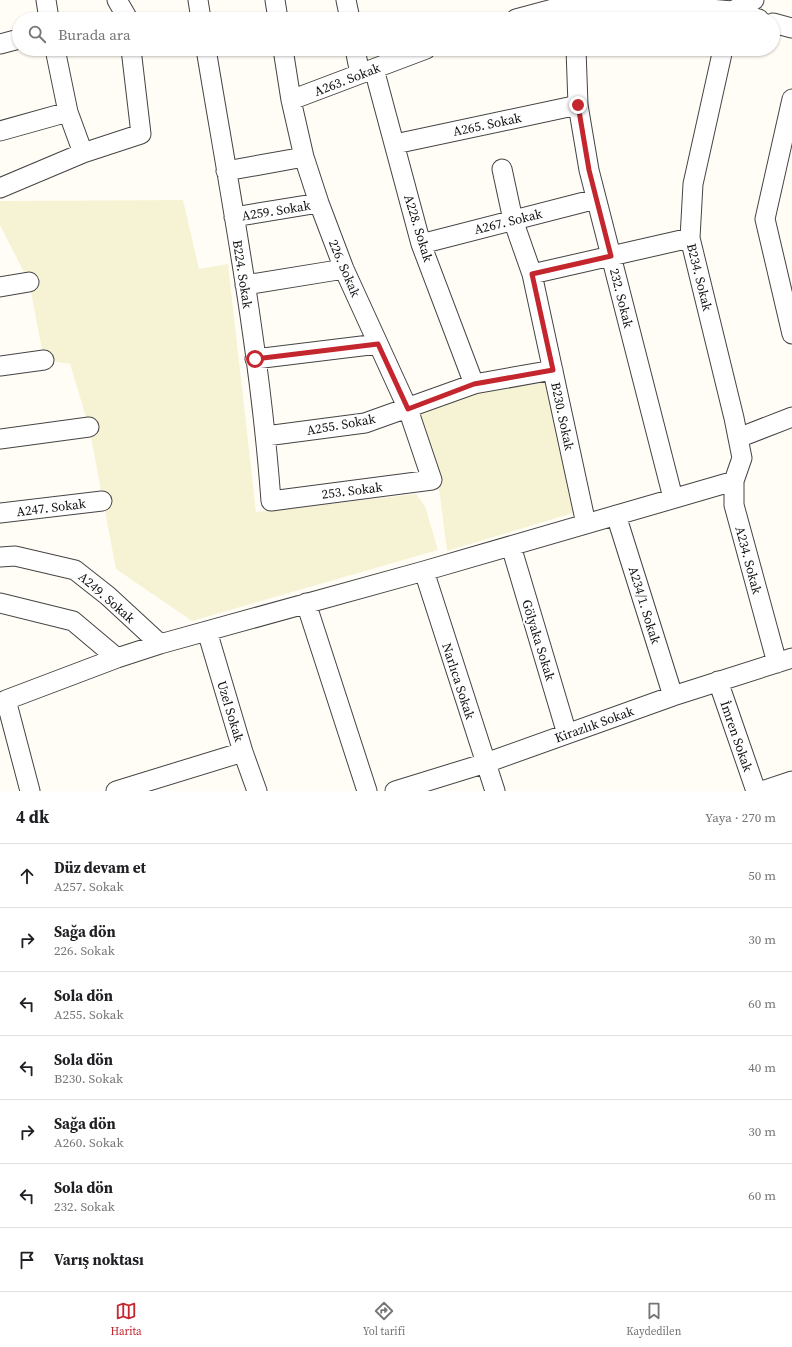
<!DOCTYPE html>
<html lang="tr">
<meta charset="utf-8">
<style>
:root{--surface:#fff;--page:#f2f2f2;--text:#202124;--muted:#757577;--line:#e0e0e0;--accent:#c4262e}
body{margin:0;font-family:"Source Serif 4",serif;background:var(--page);color:var(--text)}
.stop{position:absolute;width:12px;height:12px;margin:-9px;border:3px solid #c4262e;border-radius:50%;background:#fff}
.stop.end{background:#c4262e;border-color:#fff;box-shadow:0 1px 4px #0008}
.list{margin:0;padding:0;list-style:none}
h2{display:flex;justify-content:space-between;align-items:center;height:52px;margin:0;padding:0 16px;font-size:17px}
h2 small{font-size:13px;font-weight:400;color:var(--muted)}
.list li{display:grid;grid-template-columns:26px 1fr auto;gap:12px;align-items:center;box-sizing:border-box;height:64px;padding:0 16px;border-top:1px solid var(--line)}
.list b{display:block;font-size:15px;white-space:nowrap}
.list p{margin:0;font-size:13px;white-space:nowrap;color:var(--muted)}
.list em{font-size:13px;font-style:normal;color:var(--muted)}
.icon{flex:none;width:22px;height:22px;fill:none;stroke:currentColor;stroke-width:2;stroke-linecap:round;stroke-linejoin:round}
.map{position:relative;flex:none;width:792px;height:791px;overflow:hidden}
.search{position:absolute;background:var(--surface);box-shadow:0 1px 3px #0004;left:12px;right:12px;top:12px;height:44px;display:flex;align-items:center;gap:10px;box-sizing:border-box;padding:0 14px;border-radius:22px;color:var(--muted);font-size:15px}
.sheet{height:500px;background:var(--surface)}
nav{display:flex;justify-content:space-around;align-items:center;box-sizing:border-box;height:56px;border-top:1px solid var(--line);background:var(--surface);font-size:11px;color:var(--muted)}
nav a{display:grid;justify-items:center;gap:2px}
nav .on{color:var(--accent)}
.map>svg:first-child{display:block}
.farmland{fill:#f6f3d4}
.lines{fill:none;stroke-linecap:round;stroke-linejoin:round}
.minor-casing{stroke:#444;stroke-width:21}
.minor{stroke:#fff;stroke-width:19}
.route{stroke:#c4262e;stroke-width:5}
.labels{text-anchor:middle;stroke-width:4;stroke-linejoin:round;paint-order:stroke}
.street-label{font-size:13px;fill:#111;stroke:#fff}
</style>
<div class="map">
<svg width="792" height="791" viewBox="0 0 792 791">
<rect width="100%" height="100%" fill="#fffdf5"/>
<path class="farmland" d="M 183,200 L 199,269 L 228,264 L 256,512 L 416,494 L 425,506 L 438,550 L 192,621 L 116,569 L 89,427 L 70,364 L 44,360 L 29,282 L 0,225 L 0,201 Z
M 547,382 L 573,513 L 447,551 L 438,481 L 418,411 L 481,392 Z"/>
<g class="lines">
<defs>
<path id="minor" d="M 46,0 L 49,19
M 117,0 L 128,19
M 198,0 L 201,19
M 275,0 L 278,19
M 346,0 L 350,19
M 732,11 L 754,0
M 516,19 L 575,3 L 665,5 L 732,11 L 759,19
M 773,23 L 792,28
M 0,44 L 19,39
M 55,49 L 68,112 L 83,153
M 206,49 C 231,199 260,349 271,501 L 432,480 L 408,409 L 344,269 L 319,203 L 304,157 L 291,100 L 283,49
M 355,49 L 360,74
M 576,49 L 578,105 L 589,170 L 673,498
M 723,49 L 693,184 L 690,238 L 734,418 L 742,458 L 734,481 L 734,505 L 777,663
M 374,69 L 421,244 L 474,384
M 792,99 L 765,219 L 792,334
M 291,100 L 426,49
M 0,131 L 68,112
M 395,144 L 578,105
M 502,169 L 513,220 L 532,274 L 586,524
M 226,171 L 304,157
M 0,188 L 83,153 L 141,134 L 131,49
M 234,217 L 319,203
M 421,244 L 596,199
M 532,274 L 690,238
M 245,285 L 344,269
M 0,287 L 29,282
M 255,359 L 378,344
M 0,366 L 44,360
M 266,436 L 365,423 L 474,384 L 553,370
M 738,438 L 792,417
M 0,439 L 89,427
M 0,513 L 102,501
M 616,515 L 673,696
M 511,546 L 567,734
M 0,557 L 15,556 L 75,570 L 108,596 L 160,644
M 424,571 L 495,791
M 0,603 L 73,621 L 117,658
M 306,603 L 367,791
M 207,631 L 243,752 L 257,791
M 718,681 L 756,791
M 30,791 L 6,700 L 117,658 L 160,644 L 424,571 L 734,481
M 116,791 L 243,752
M 395,791 L 486,763 L 673,696 L 792,658
M 762,791 L 792,781"/>
</defs>
<use href="#minor" class="minor-casing"/>
<use href="#minor" class="minor"/>
</g>
<g class="lines">
<path class="route" d="M 255,359 L 378,344 L 408,409 L 474,384 L 553,370 L 532,274 L 611,256 L 589,170 L 578,105"/>
</g>
<g class="labels">
<g class="street-label">
<text transform="translate(347 79) rotate(-21)" y="5">A263. Sokak</text>
<text transform="translate(487 124) rotate(-12)" y="5">A265. Sokak</text>
<text transform="translate(276 210) rotate(-9)" y="5">A259. Sokak</text>
<text transform="translate(508 221) rotate(-14)" y="5">A267. Sokak</text>
<text transform="translate(419 228) rotate(73)" y="5">A228. Sokak</text>
<text transform="translate(345 268) rotate(67)" y="5">226. Sokak</text>
<text transform="translate(243 274) rotate(81)" y="5">B224. Sokak</text>
<text transform="translate(700 277) rotate(76)" y="5">B234. Sokak</text>
<text transform="translate(622 298) rotate(76)" y="5">232. Sokak</text>
<text transform="translate(563 416) rotate(78)" y="5">B230. Sokak</text>
<text transform="translate(341 424) rotate(-10)" y="5">A255. Sokak</text>
<text transform="translate(352 490) rotate(-7)" y="5">253. Sokak</text>
<text transform="translate(51 507) rotate(-7)" y="5">A247. Sokak</text>
<text transform="translate(749 560) rotate(75)" y="5">A234. Sokak</text>
<text transform="translate(107 597) rotate(41)" y="5">A249. Sokak</text>
<text transform="translate(645 605) rotate(73)" y="5">A234/1. Sokak</text>
<text transform="translate(539 640) rotate(73)" y="5">Gölyaka Sokak</text>
<text transform="translate(459 681) rotate(72)" y="5">Narlıca Sokak</text>
<text transform="translate(231 711) rotate(73)" y="5">Uzel Sokak</text>
<text transform="translate(594 724) rotate(-20)" y="5">Kirazlık Sokak</text>
<text transform="translate(737 736) rotate(71)" y="5">İmren Sokak</text>
</g>
</g>
</svg>
<div class="stop" style="left:255px;top:359px"></div>
<div class="stop end" style="left:578px;top:105px"></div>
<div class="search"><svg class="icon" aria-label="search" viewBox="0 0 24 24"><circle cx="10" cy="10" r="6"/><path d="M15 15l6 6"/></svg>Burada ara</div>
</div>
<section class="sheet">
<h2>4 dk<small>Yaya · 270 m</small></h2>
<ul class="list">
<li><svg class="icon" aria-label="ahead" viewBox="0 0 24 24"><path d="M12 20V5M6 11l6-6 6 6"/></svg><div><b>Düz devam et</b><p>A257. Sokak</p></div><em>50 m</em></li>
<li><svg class="icon" aria-label="right" viewBox="0 0 24 24"><path d="M7 20v-9h11M14 6l5 5-5 5"/></svg><div><b>Sağa dön</b><p>226. Sokak</p></div><em>30 m</em></li>
<li><svg class="icon" aria-label="left" viewBox="0 0 24 24"><path d="M17 20v-9H6M10 6l-5 5 5 5"/></svg><div><b>Sola dön</b><p>A255. Sokak</p></div><em>60 m</em></li>
<li><svg class="icon" aria-label="left" viewBox="0 0 24 24"><path d="M17 20v-9H6M10 6l-5 5 5 5"/></svg><div><b>Sola dön</b><p>B230. Sokak</p></div><em>40 m</em></li>
<li><svg class="icon" aria-label="right" viewBox="0 0 24 24"><path d="M7 20v-9h11M14 6l5 5-5 5"/></svg><div><b>Sağa dön</b><p>A260. Sokak</p></div><em>30 m</em></li>
<li><svg class="icon" aria-label="left" viewBox="0 0 24 24"><path d="M17 20v-9H6M10 6l-5 5 5 5"/></svg><div><b>Sola dön</b><p>232. Sokak</p></div><em>60 m</em></li>
<li><svg class="icon" aria-label="arrive" viewBox="0 0 24 24"><path d="M6 21V4h12l-3 4 3 4H6"/></svg><div><b>Varış noktası</b></div></li>
</ul>
</section>
<nav>
<a class="on"><svg class="icon" aria-label="map" viewBox="0 0 24 24"><path d="M3 6l6-2 6 2 6-2v14l-6 2-6-2-6 2zM9 4v14M15 6v14"/></svg>Harita</a>
<a><svg class="icon" aria-label="directions" viewBox="0 0 24 24"><path d="M12 3l9 9-9 9-9-9zM9 14v-3h6M13 9l2 2-2 2"/></svg>Yol tarifi</a>
<a><svg class="icon" aria-label="saved" viewBox="0 0 24 24"><path d="M7 4h10v16l-5-4-5 4z"/></svg>Kaydedilen</a>
</nav>
